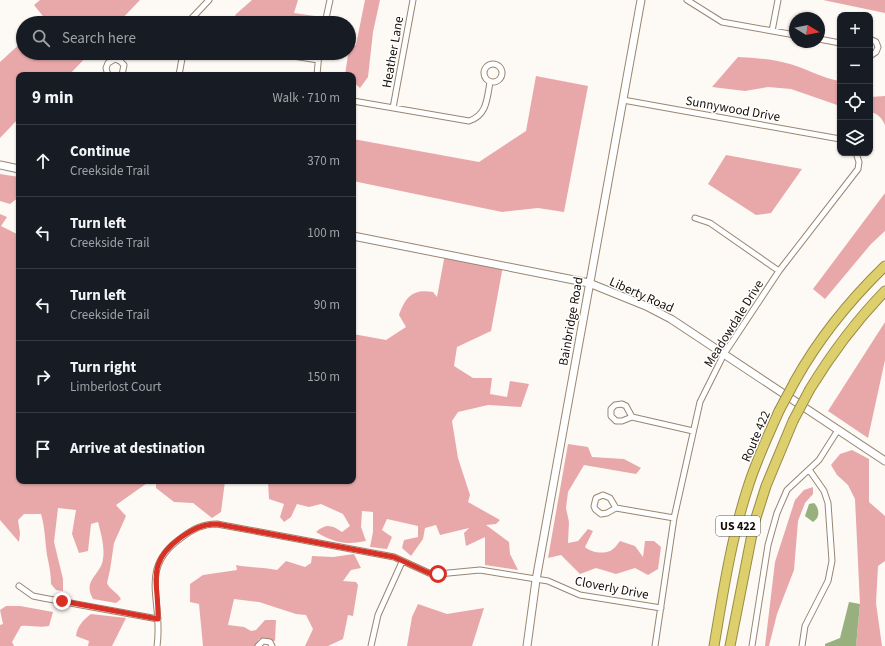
<!DOCTYPE html>
<meta charset="utf-8">
<style>
:root{--surface:#171b24;--page:#242831;--text:#f1f3f6;--muted:#9ea1a6;--line:#363941}
body{margin:0;font-family:"Source Sans 3",sans-serif;background:var(--page);color:var(--text)}
.controls{position:absolute;right:12px;top:12px;display:grid;overflow:hidden;border-radius:8px;box-shadow:0 1px 3px #0004}
.controls button{width:36px;height:36px;display:grid;place-items:center;padding:0;border:0;border-bottom:1px solid var(--line);background:var(--surface);color:var(--text);font:20px sans-serif}
.compass{position:absolute;left:789px;top:12px;width:36px;height:36px;border-radius:50%;background:var(--surface);box-shadow:0 1px 3px #0004;rotate:100deg}
.stop{position:absolute;width:12px;height:12px;margin:-9px;border:3px solid #d93025;border-radius:50%;background:#fff}
.stop.end{background:#d93025;border-color:#fff;box-shadow:0 1px 4px #0008}
.list{margin:0;padding:0;list-style:none}
h2{display:flex;justify-content:space-between;align-items:center;height:52px;margin:0;padding:0 16px;font-size:17px}
h2 small{font-size:13px;font-weight:400;color:var(--muted)}
.list li{display:grid;grid-template-columns:26px 1fr auto;gap:12px;align-items:center;box-sizing:border-box;height:72px;padding:0 16px;border-top:1px solid var(--line)}
.list b{display:block;font-size:15px;white-space:nowrap}
.list p{margin:0;font-size:13px;white-space:nowrap;color:var(--muted)}
.list em{font-size:13px;font-style:normal;color:var(--muted)}
.icon{flex:none;width:22px;height:22px;fill:none;stroke:currentColor;stroke-width:2;stroke-linecap:round;stroke-linejoin:round}
.map{position:relative;flex:none;width:885px;height:646px;overflow:hidden}
.search{position:absolute;background:var(--surface);box-shadow:0 1px 3px #0004;left:16px;top:16px;width:340px;height:44px;display:flex;align-items:center;gap:10px;box-sizing:border-box;padding:0 14px;border-radius:22px;color:var(--muted);font-size:15px}
.panel{position:absolute;background:var(--surface);box-shadow:0 1px 3px #0004;left:16px;top:72px;width:340px;height:412px;border-radius:8px}
.map>svg:first-child{display:block}
.forest{fill:#e8a8aa}
.water{fill:#98b07d}
.lines{fill:none;stroke-linecap:round;stroke-linejoin:round}
.street-casing{stroke:#988671;stroke-width:7}
.secondary-casing{stroke:#988671;stroke-width:9}
.highway-casing{stroke:#988b49;stroke-width:11}
.street{stroke:#fff;stroke-width:5}
.secondary{stroke:#fff;stroke-width:7}
.highway{stroke:#decf6d;stroke-width:9}
.highway-bridge-casing{stroke:#988b49;stroke-width:11;stroke-linecap:butt}
.highway-bridge{stroke:#decf6d;stroke-width:9}
.route{stroke:#d93025;stroke-width:5}
.labels{text-anchor:middle;stroke-width:3;stroke-linejoin:round;paint-order:stroke}
.shield{fill:#fff;stroke:#5b5651;stroke-width:1}
.shield-label{font-size:12px;font-weight:bold;fill:#150e07}
.street-label{font-size:13px;fill:#150e07;stroke:#fff}
</style>
<div class="map">
<svg width="885" height="646" viewBox="0 0 885 646">
<rect width="100%" height="100%" fill="#fdf9f4"/>
<path class="forest" d="M 40,0 L 140,0 L 118,23 L 44,23 L 46,20 L 34,5 Z
M 252,0 L 298,0 L 294,13 L 315,16 L 314,23 L 282,23 L 255,18 L 248,23 L 240,23 L 235,15 Z
M 365,0 L 380,0 L 373,32 L 368,77 L 360,88 L 353,82 L 353,75 L 345,75 L 349,48 L 356,45 Z
M 823,0 L 885,0 L 885,13 Z
M 23,41 L 23,53 L 90,53 L 69,75 L 19,75 L 19,118 L 0,138 L 0,62 Z
M 738,57 C 755,58 773,59 790,64 C 807,69 822,78 839,81 L 840,106 L 791,89 L 768,87 L 745,91 L 712,87 Z
M 536,76 L 588,86 L 564,212 L 538,208 L 502,212 L 353,181 L 353,139 L 479,162 L 526,131 Z
M 885,96 L 885,125 C 882,118 877,113 870,112 L 870,97 Z
M 726,155 L 802,169 L 771,213 L 756,215 L 708,184 Z
M 0,174 L 19,177 L 19,197 L 10,204 L 0,201 Z
M 885,193 L 885,231 L 871,244 L 825,299 L 813,289 Z
M 0,214 L 7,217 L 1,226 L 19,235 L 19,481 L 150,481 L 116,505 L 126,516 L 114,543 L 110,570 L 107,583 C 110,590 117,592 121,599 L 116,603 L 93,599 C 82,580 101,575 103,559 C 105,548 101,533 98,522 L 91,524 L 88,551 L 79,553 L 72,534 L 76,510 L 58,508 L 54,542 L 63,579 L 63,591 L 56,590 L 51,584 C 51,573 49,565 47,555 C 45,541 45,527 41,514 L 24,514 L 18,520 L 20,533 L 19,542 L 0,520 Z
M 445,254 L 503,266 L 491,331 L 457,347 L 454,366 L 473,378 L 492,378 L 490,394 L 507,397 L 510,381 L 529,384 L 521,407 L 488,405 L 458,412 L 452,421 L 458,458 L 470,495 L 468,502 L 500,520 L 496,524 L 486,525 L 509,542 L 510,554 L 518,570 L 485,565 L 485,537 L 466,546 L 464,533 L 469,528 L 440,535 L 436,525 L 425,528 L 423,539 L 411,556 L 402,548 L 404,540 L 418,537 L 418,526 L 387,519 L 382,530 L 392,537 L 387,549 L 370,547 L 373,532 L 373,512 L 362,511 L 361,527 L 366,541 C 345,545 335,543 316,532 C 326,523 332,525 342,532 L 350,526 L 343,514 L 321,504 L 309,507 L 297,504 L 291,517 L 284,522 L 280,517 L 284,504 L 269,499 L 268,481 L 353,481 L 353,334 L 386,340 L 406,327 L 399,315 C 406,296 413,289 433,292 L 437,297 Z
M 885,322 L 885,360 L 868,438 L 828,411 Z
M 568,444 L 588,447 L 592,457 L 624,459 L 641,468 L 636,474 L 584,465 L 568,492 L 566,508 L 569,522 L 568,543 L 578,541 L 588,529 L 593,531 L 585,547 C 591,553 606,555 613,549 C 616,547 618,543 620,541 L 635,546 L 643,557 L 645,541 L 654,541 L 661,547 L 658,569 L 648,575 L 635,568 L 616,574 L 596,568 L 580,574 L 561,555 L 548,558 Z
M 852,450 L 869,459 L 869,502 L 885,516 L 885,561 L 878,566 L 876,603 L 882,646 L 856,646 L 860,604 L 855,499 L 848,485 L 837,475 L 831,465 L 840,454 Z
M 156,481 L 225,481 L 221,512 L 212,518 L 193,503 L 174,502 L 156,488 Z
M 813,487 L 813,494 L 805,503 L 798,521 L 794,570 L 777,614 L 769,646 L 765,646 L 775,562 L 795,500 L 804,490 Z
M 354,554 L 361,568 L 351,570 L 343,581 L 356,582 L 358,585 L 353,616 L 348,615 L 343,639 L 328,646 L 305,646 L 313,629 L 306,615 L 296,614 L 259,602 L 234,599 L 228,625 L 244,627 L 251,631 L 256,630 L 265,620 L 276,620 L 275,641 L 259,639 L 256,646 L 203,646 L 199,604 L 190,602 L 190,584 L 203,575 L 237,570 L 236,565 C 250,568 263,567 277,570 L 286,561 L 305,567 L 311,563 L 312,556 L 333,557 Z
M 418,604 L 447,614 L 484,608 L 472,646 L 407,646 L 412,617 Z
M 6,606 L 20,606 L 53,612 L 49,626 C 39,628 31,625 21,626 L 12,642 L 14,646 L 0,646 L 0,625 L 3,624 L 0,610 Z
M 91,614 L 126,618 L 112,646 L 88,646 L 89,641 L 76,636 C 77,626 84,619 91,614 Z"/>
<path class="water" d="M 814,503 C 820,509 820,518 813,522 L 805,516 L 809,504 Z
M 849,602 L 860,604 L 856,646 L 825,646 L 825,644 L 840,638 Z"/>
<g class="lines">
<defs>
<path id="street" d="M 687,0 L 722,22 L 795,35
M 191,23 L 192,18 L 209,0
M 325,23 L 330,0
M 772,31 L 778,0
M 819,39 L 840,43
M 870,39 L 876,42 L 878,47 L 876,52 L 870,56
M 275,53 L 318,60
M484 73a9 9 0 1 1 18 0a9 9 0 1 1-18 0Z
M 108,75 L 106,68 L 108,63 L 115,59 L 120,61 L 124,65 L 122,75
M 179,75 L 183,53
M 317,75 L 319,53
M 623,100 L 840,139
M 353,101 L 469,121 C 487,115 487,99 490,82
M 393,108 L 413,0
M 695,218 L 710,223 L 779,271
M 632,417 L 622,421 L 616,421 L 611,416 L 611,409 L 615,405 L 622,404 L 626,406 L 632,417 L 693,431
M 616,508 L 607,513 L 601,514 L 595,509 L 594,506 L 596,498 L 603,495 L 610,498 L 616,508 L 674,518
M 19,586 L 33,596 L 43,598 L 158,619
M 157,646 C 164,601 137,569 181,538 C 193,529 202,524 217,524 L 394,557 L 429,573 L 438,574 L 480,570 L 548,581 L 580,595 L 661,608
M 258,646 L 263,641 L 270,642 L 272,646
M 371,646 L 378,615 L 402,562
M 655,646 L 674,518 L 700,402 L 724,354 L 779,271 L 858,169 L 859,162 L 856,153
M 752,646 L 768,545 L 777,513 L 787,490 L 819,460 L 838,430
M 802,646 L 805,626 L 828,581 L 832,561 L 828,503 L 824,491 L 810,471"/>
<path id="secondary" d="M 0,165 L 19,169
M 353,236 L 589,283 L 646,306 L 671,319 L 885,461
M 527,646 L 536,580 L 641,0"/>
<path id="highway" d="M 795,381 C 819,338 850,300 885,266
M 810,389 C 832,353 856,321 885,291
M 714,646 C 723,593 731,539 748,487 C 756,461 768,436 779,411
M 730,646 L 754,524 L 766,486 L 793,421"/>
</defs>
<use href="#street" class="street-casing"/>
<use href="#secondary" class="secondary-casing"/>
<use href="#highway" class="highway-casing"/>
<use href="#street" class="street"/>
<use href="#secondary" class="secondary"/>
<use href="#highway" class="highway"/>
<defs>
<path id="highway-bridge" d="M 779,411 L 795,381
M 793,421 L 810,389"/>
</defs>
<use href="#highway-bridge" class="highway-bridge-casing"/>
<use href="#highway-bridge" class="highway-bridge"/>
</g>
<g class="lines">
<path class="route" d="M 62,601 L 158,619 C 159,582 145,564 180,538 C 193,529 202,524 217,524 L 394,557 L 429,573 L 438,574"/>
</g>
<g class="labels">
<rect class="shield" x="716" y="516" width="44" height="20" rx="3"/>
<g class="shield-label">
<text x="738" y="530">US 422</text>
</g>
<g class="street-label">
<text transform="translate(392 52) rotate(-80)" y="5">Heather Lane</text>
<text transform="translate(733 108) rotate(10)" y="5">Sunnywood Drive</text>
<text transform="translate(642 294) rotate(24)" y="5">Liberty Road</text>
<text transform="translate(570 321) rotate(-80)" y="5">Bainbridge Road</text>
<text transform="translate(733 323) rotate(-58)" y="5">Meadowdale Drive</text>
<text transform="translate(755 436) rotate(-67)" y="5">Route 422</text>
<text transform="translate(612 587) rotate(11)" y="5">Cloverly Drive</text>
</g>
</g>
</svg>
<div class="controls">
<button>+</button>
<button>−</button>
<button><svg class="icon" aria-label="locate" viewBox="0 0 24 24"><circle cx="12" cy="12" r="6"/><path d="M12 2v4M12 18v4M2 12h4M18 12h4"/></svg></button>
<button><svg class="icon" aria-label="layers" viewBox="0 0 24 24"><path d="M12 4l9 5-9 5-9-5zM3 14l9 5 9-5"/></svg></button>
</div>
<svg class="compass" viewBox="-18 -18 36 36"><path d="M0-13l5 13h-10z" fill="#e53935"/><path d="M0 13l5-13h-10z" fill="#9ea1a6"/></svg>
<div class="stop" style="left:438px;top:574px"></div>
<div class="stop end" style="left:62px;top:601px"></div>
<div class="search"><svg class="icon" aria-label="search" viewBox="0 0 24 24"><circle cx="10" cy="10" r="6"/><path d="M15 15l6 6"/></svg>Search here</div>
<section class="panel">
<h2>9 min<small>Walk · 710 m</small></h2>
<ul class="list">
<li><svg class="icon" aria-label="ahead" viewBox="0 0 24 24"><path d="M12 20V5M6 11l6-6 6 6"/></svg><div><b>Continue</b><p>Creekside Trail</p></div><em>370 m</em></li>
<li><svg class="icon" aria-label="left" viewBox="0 0 24 24"><path d="M17 20v-9H6M10 6l-5 5 5 5"/></svg><div><b>Turn left</b><p>Creekside Trail</p></div><em>100 m</em></li>
<li><svg class="icon" aria-label="left" viewBox="0 0 24 24"><path d="M17 20v-9H6M10 6l-5 5 5 5"/></svg><div><b>Turn left</b><p>Creekside Trail</p></div><em>90 m</em></li>
<li><svg class="icon" aria-label="right" viewBox="0 0 24 24"><path d="M7 20v-9h11M14 6l5 5-5 5"/></svg><div><b>Turn right</b><p>Limberlost Court</p></div><em>150 m</em></li>
<li><svg class="icon" aria-label="arrive" viewBox="0 0 24 24"><path d="M6 21V4h12l-3 4 3 4H6"/></svg><div><b>Arrive at destination</b></div></li>
</ul>
</section>
</div>
